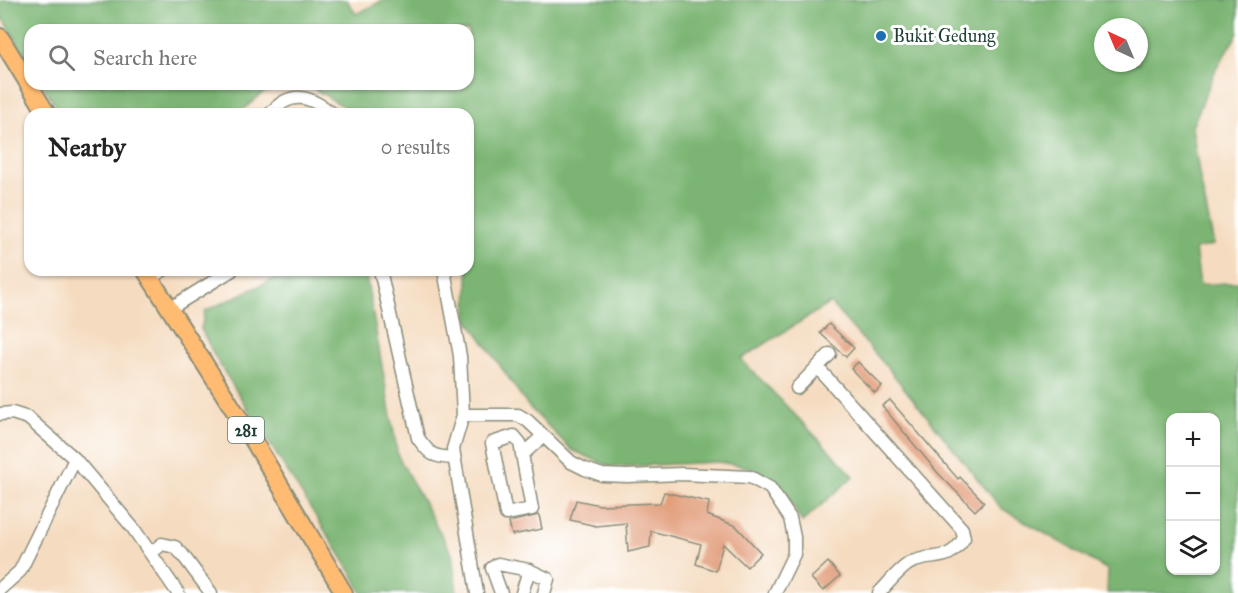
<!DOCTYPE html>
<meta charset="utf-8">
<style>
:root{--surface:#fff;--page:#f2f2f2;--text:#222;--muted:#767676;--line:#e0e0e0}
body{margin:0;font-family:"IM FELL Great Primer",serif;background:var(--page);color:var(--text)}
.controls{position:absolute;right:18px;bottom:18px;display:grid;overflow:hidden;border-radius:12px;box-shadow:0 2px 4px #0004}
.controls button{width:54px;height:54px;display:grid;place-items:center;padding:0;border:0;border-bottom:2px solid var(--line);background:var(--surface);color:var(--text);font:30px sans-serif}
.compass{position:absolute;left:1094px;top:18px;width:54px;height:54px;border-radius:50%;background:var(--surface);box-shadow:0 2px 4px #0004;rotate:316deg}
.list{margin:0;padding:0;list-style:none}
h2{display:flex;justify-content:space-between;align-items:center;height:78px;margin:0;padding:0 24px;font-size:26px}
h2 small{font-size:20px;font-weight:400;color:var(--muted)}
.icon{flex:none;width:33px;height:33px;fill:none;stroke:currentColor;stroke-width:2;stroke-linecap:round;stroke-linejoin:round}
.map{position:relative;flex:none;width:1238px;height:593px;overflow:hidden}
.search{position:absolute;background:var(--surface);box-shadow:0 2px 4px #0004;left:24px;top:24px;width:450px;height:66px;display:flex;align-items:center;gap:15px;box-sizing:border-box;padding:0 21px;border-radius:18px;color:var(--muted);font-size:22px}
.panel{position:absolute;background:var(--surface);box-shadow:0 2px 4px #0004;left:24px;top:108px;width:450px;height:168px;border-radius:18px}
.map>svg:first-child{display:block}
.forest{fill:#7cb573;stroke:#4e7954;stroke-width:1.5;fill-rule:evenodd}
.building{fill:#e29d7a}
.lines{fill:none;stroke-linecap:round;stroke-linejoin:round}
.minor-casing{stroke:#8a8c7a;stroke-width:15}
.major-casing{stroke:#8a8c7a;stroke-width:20}
.minor{stroke:#fff;stroke-width:12}
.major{stroke:#febb71;stroke-width:16}
.poi-dot{fill:#1f6fb2;stroke:#fff;stroke-width:2}
.labels{text-anchor:middle;stroke-width:6;stroke-linejoin:round;paint-order:stroke}
.shield{fill:#fff;stroke:#627771;stroke-width:1.5}
.shield-label{font-size:16px;font-weight:bold;fill:#1f3d34}
.poi-label{font-size:18px;fill:#1f3d34;stroke:#fff;text-anchor:start}
</style>
<div class="map">
<svg width="1238" height="593" viewBox="0 0 1238 593">
<rect width="100%" height="100%" fill="#fff"/>
<filter id="ink" filterUnits="userSpaceOnUse"><feTurbulence type="fractalNoise" baseFrequency=".0167" numOctaves="2"/><feDisplacementMap in="SourceGraphic" scale="12" xChannelSelector="R" yChannelSelector="G"/><feConvolveMatrix kernelMatrix="1 2 1 2 8 2 1 2 1" color-interpolation-filters="sRGB"/></filter>
<filter id="wash" filterUnits="userSpaceOnUse"><feTurbulence type="fractalNoise" baseFrequency=".008" numOctaves="4" result="noise"/><feDisplacementMap in="SourceGraphic" scale="24" xChannelSelector="R" yChannelSelector="G"/><feGaussianBlur stdDeviation="1.35" result="paint"/><feColorMatrix in="noise" values="0 0 0 0 0 0 0 0 0 0 0 0 0 0 0 0 0 1.4 0 .05"/><feComposite in="paint" operator="in"/></filter>
<g filter="url(#wash)">
<rect width="100%" height="100%" fill="#f5dcc0"/>
<path class="forest" d="M 4,0 L 347,0 L 356,14 L 384,0 L 1238,0 L 1238,33 L 1216,69 L 1192,127 L 1200,179 L 1214,245 L 1195,249 L 1200,285 L 1238,282 L 1238,593 L 1107,593 L 1108,570 L 1001,508 L 887,367 L 830,303 L 741,359 L 854,476 L 802,522 L 790,501 L 771,481 L 749,467 L 718,462 L 611,467 L 572,450 L 528,406 L 467,318 L 469,244 L 468,114 L 356,114 L 306,84 L 468,84 L 468,30 L 30,30 L 30,63 L 0,14 L 0,3 ZM 1103,27 L 1139,27 L 1139,63 L 1103,63 ZM 1170,418 L 1216,418 L 1216,570 L 1170,570 Z
M 42,84 L 299,84 L 264,92 L 238,114 L 61,114 Z
M 287,270 L 365,270 L 398,456 L 452,554 L 457,593 L 362,593 L 353,575 L 216,359 L 201,329 L 205,311 L 285,274 Z"/>
<g id="blocks">
<path class="building" d="M 829,324 L 854,348 L 846,357 L 820,333 Z
M 858,362 L 882,386 L 875,393 L 851,369 Z
M 890,400 L 958,479 L 960,477 L 984,502 L 975,511 L 938,473 L 882,406 Z
M 664,492 L 709,502 L 707,515 L 736,526 L 761,553 L 747,567 L 723,544 L 716,571 L 696,564 L 701,544 L 651,531 L 650,547 L 628,552 L 626,523 L 596,526 L 570,520 L 576,500 L 600,505 L 660,503 Z
M 539,515 L 542,529 L 512,535 L 509,522 Z
M 828,562 L 840,576 L 823,591 L 811,578 Z"/>
</g>
</g>
<g filter="url(#ink)">
<use href="#blocks" fill-opacity="0" stroke="#8a8c7a" stroke-width="1.5"/>
<g class="lines">
<defs>
<path id="minor" d="M 270,114 C 291,89 310,96 333,114
M 380,270 L 418,438 C 430,455 433,457 454,458
M 444,270 L 460,356 L 463,415 L 453,449 L 477,593
M 150,278 L 163,270
M 169,309 L 232,270
M 818,368 L 962,529 L 964,538 C 948,565 932,552 910,563 C 899,569 888,584 879,593
M 797,388 L 830,354
M 0,414 L 12,413 L 28,418 L 75,459 L 133,528 L 178,593
M 463,415 L 518,415 L 528,421 L 571,462 L 585,469 L 602,475 L 627,476 L 682,474 L 750,477 L 770,488 L 790,518 L 794,537 L 794,554 L 775,593
M 514,436 L 520,443 L 532,509 L 506,514 L 492,443 Z
M 522,455 L 543,436
M 151,553 L 162,544 L 175,547 L 182,554 L 211,593
M 0,589 L 20,571 L 75,459
M 501,593 L 492,568 L 498,564 L 529,570 L 548,579 L 544,593
M 522,593 L 529,570"/>
<path id="major" d="M 0,37 L 47,114
M 145,270 L 253,440 L 344,593"/>
</defs>
<use href="#minor" class="minor-casing"/>
<use href="#major" class="major-casing"/>
<use href="#minor" class="minor"/>
<use href="#major" class="major"/>
</g>
</g>
<circle class="poi-dot" cx="881" cy="36" r="6"/>
<g class="labels">
<rect class="shield" x="228" y="417" width="36" height="26" rx="4.5"/>
<g class="shield-label">
<text x="246" y="436">281</text>
</g>
<g class="poi-label">
<text x="893" y="42">Bukit Gedung</text>
</g>
</g>
</svg>
<div class="controls">
<button>+</button>
<button>−</button>
<button><svg class="icon" aria-label="layers" viewBox="0 0 24 24"><path d="M12 4l9 5-9 5-9-5zM3 14l9 5 9-5"/></svg></button>
</div>
<svg class="compass" viewBox="-18 -18 36 36"><path d="M0-13l5 13h-10z" fill="#e53935"/><path d="M0 13l5-13h-10z" fill="#767676"/></svg>
<div class="search"><svg class="icon" aria-label="search" viewBox="0 0 24 24"><circle cx="10" cy="10" r="6"/><path d="M15 15l6 6"/></svg>Search here</div>
<section class="panel">
<h2>Nearby<small>0 results</small></h2>
<ul class="list">
</ul>
</section>
</div>
